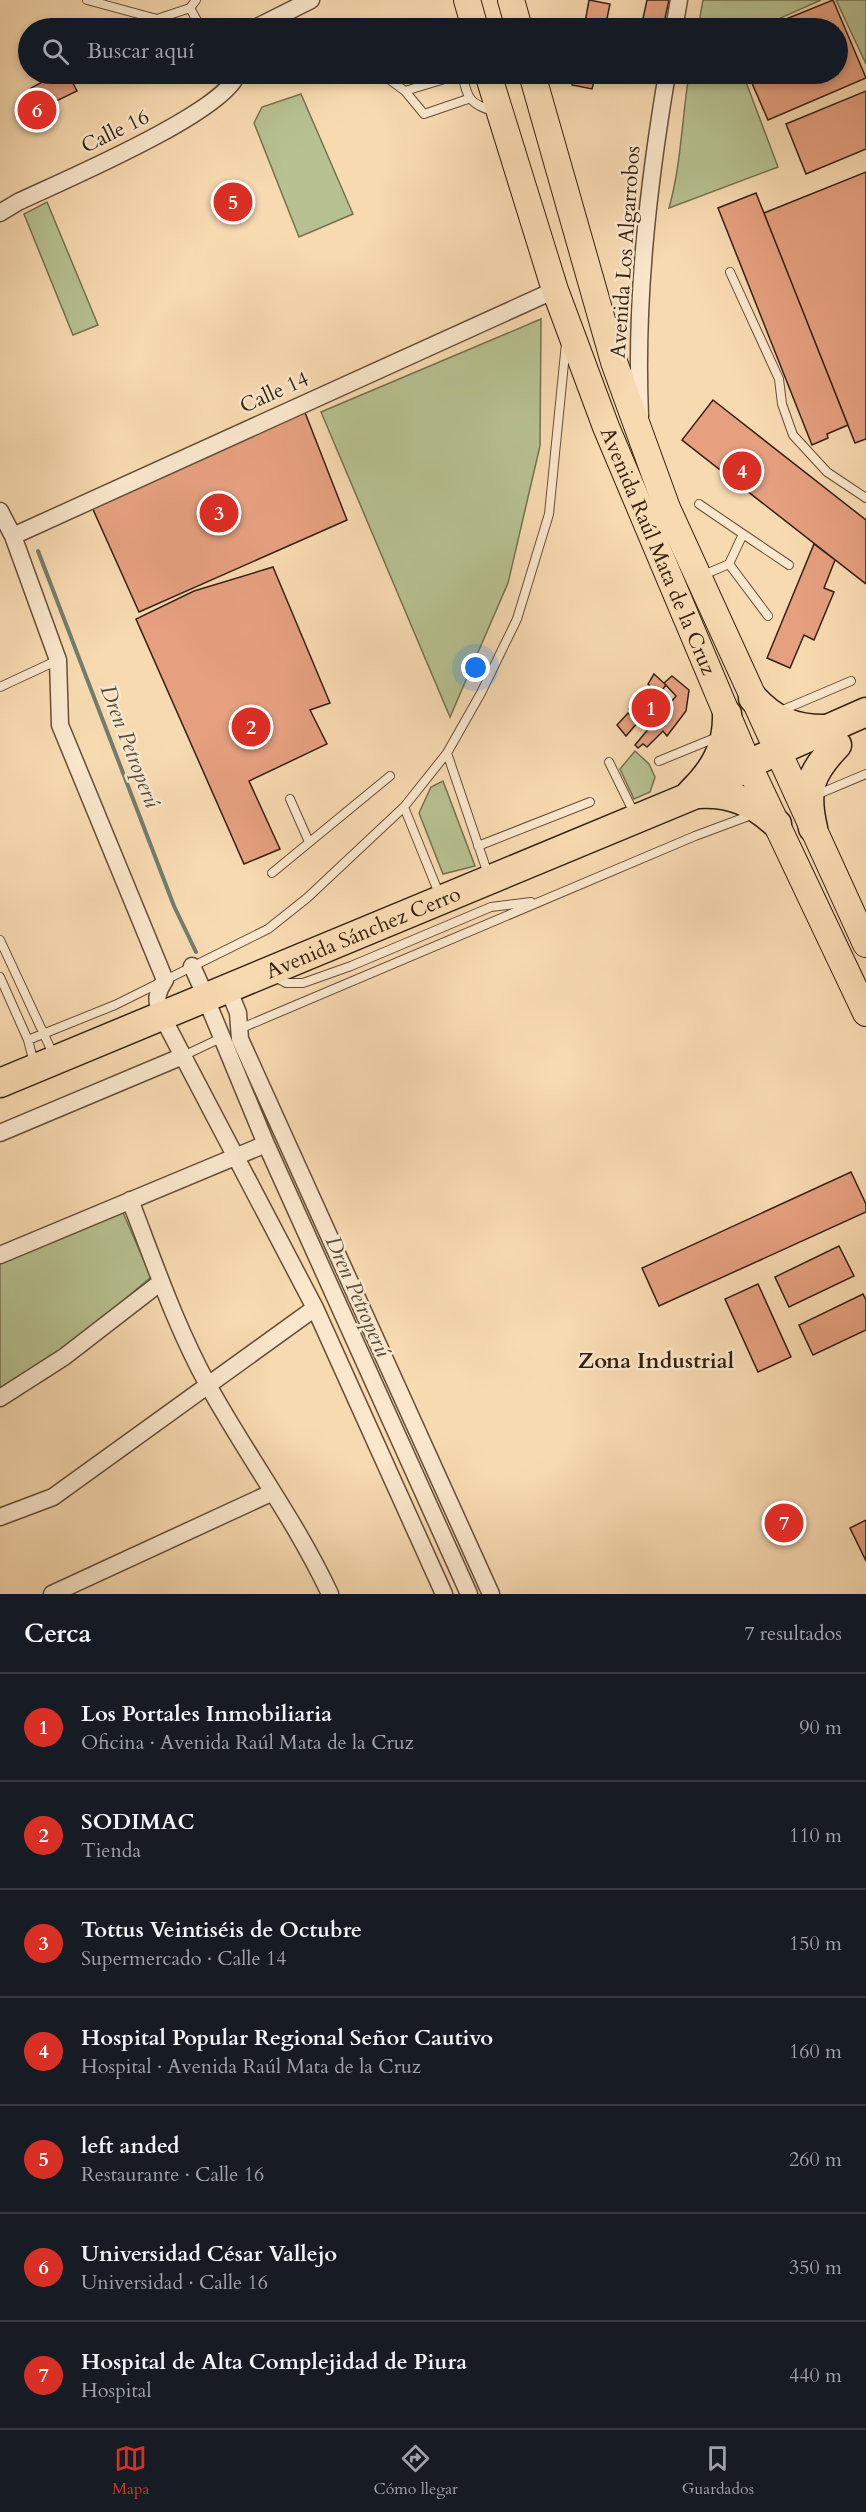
<!DOCTYPE html>
<html lang="es">
<meta charset="utf-8">
<style>
:root{--surface:#171b24;--page:#242831;--text:#f1f3f6;--muted:#9ea1a6;--line:#363941;--accent:#d93025}
body{margin:0;font-family:Cardo,serif;background:var(--page);color:var(--text)}
.you{position:absolute;left:476px;top:668px;width:21px;height:21px;margin:-15px;border:4px solid #fff;border-radius:50%;background:#1a73e8;box-shadow:0 0 0 9px #1a73e833}
.badge{display:grid;place-items:center;width:39px;height:39px;border-radius:50%;background:var(--accent);color:#fff;font-size:20px;font-weight:700}
.pin{position:absolute;translate:-50% -50%;border:3px solid #fff;box-shadow:0 2px 6px #0006}
.list{margin:0;padding:0;list-style:none}
h2{display:flex;justify-content:space-between;align-items:center;height:78px;margin:0;padding:0 24px;font-size:26px}
h2 small{font-size:20px;font-weight:400;color:var(--muted)}
.list li{display:grid;grid-template-columns:39px 1fr auto;gap:18px;align-items:center;box-sizing:border-box;height:108px;padding:0 24px;border-top:2px solid var(--line)}
.list b{display:block;font-size:22px;white-space:nowrap}
.list p{margin:0;font-size:20px;white-space:nowrap;color:var(--muted)}
.list em{font-size:20px;font-style:normal;color:var(--muted)}
.icon{flex:none;width:33px;height:33px;fill:none;stroke:currentColor;stroke-width:2;stroke-linecap:round;stroke-linejoin:round}
.map{position:relative;flex:none;width:866px;height:1594px;overflow:hidden}
.search{position:absolute;background:var(--surface);box-shadow:0 3px 9px #0003;left:18px;right:18px;top:18px;height:66px;display:flex;align-items:center;gap:15px;box-sizing:border-box;padding:0 21px;border-radius:33px;color:var(--muted);font-size:22px}
.sheet{height:834px;background:var(--surface)}
nav{display:flex;justify-content:space-around;align-items:center;box-sizing:border-box;height:84px;border-top:2px solid var(--line);background:var(--surface);font-size:16px;color:var(--muted)}
nav a{display:grid;justify-items:center;gap:3px}
nav .on{color:var(--accent)}
.map>svg:first-child{display:block}
.green{fill:#b7c191;stroke:#767150;stroke-width:1.5}
.lines{fill:none;stroke-linecap:round;stroke-linejoin:round}
.stream{stroke:#737d6c;stroke-width:4}
.building{fill:#e6a080;stroke:#342110;stroke-width:1.5}
.lane-casing{stroke:#654f38;stroke-width:10}
.street-casing{stroke:#654f38;stroke-width:19}
.primary-casing{stroke:#342110;stroke-width:28}
.highway-casing{stroke:#342110;stroke-width:31}
.lane{stroke:#fae7cc;stroke-width:8}
.street{stroke:#fae7cc;stroke-width:16}
.primary{stroke:#f8dab1;stroke-width:26}
.highway{stroke:#f8dab1;stroke-width:28}
.labels{text-anchor:middle;stroke-width:5;stroke-linejoin:round;paint-order:stroke}
.street-label{font-size:21px;fill:#342110;stroke:#fae7cc}
.water-label{font-size:22px;font-style:italic;fill:#544f3e;stroke:#fae7cc}
.neighbourhood-label{font-size:22px;font-weight:bold;fill:#342110;stroke:#fae7cc}
</style>
<div class="map">
<svg width="866" height="1594" viewBox="0 0 866 1594">
<rect width="100%" height="100%" fill="#f8dab1"/>
<filter id="stains"><feTurbulence type="fractalNoise" baseFrequency=".00333" numOctaves="4"/><feColorMatrix values="0 0 0 0 .2 0 0 0 0 .09 0 0 0 0 .02 0 0 0 .5 -.17"/></filter>
<radialGradient id="worn" r=".72"><stop offset=".6" stop-color="#630" stop-opacity="0"/><stop offset="1" stop-color="#630" stop-opacity=".3"/></radialGradient>
<path class="green" d="M 703,0 L 821,0 L 758,28 L 698,28 Z
M 836,0 L 866,0 L 866,64 Z
M 689,74 L 743,74 L 778,167 L 669,208 C 681,166 682,118 689,74 Z
M 301,94 L 353,214 L 299,237 L 254,123 L 262,107 Z
M 47,202 L 98,325 L 73,335 L 24,214 Z
M 541,319 L 540,446 L 508,583 L 450,717 L 321,412 Z
M 635,751 L 649,764 L 655,777 L 650,792 L 634,799 L 620,769 Z
M 443,781 L 475,866 L 443,874 L 419,813 L 431,787 Z
M 121,1208 L 151,1277 L 51,1362 L 0,1389 L 0,1260 Z"/>
<g class="lines">
<path class="stream" d="M 38,551 L 174,906 L 196,952"/>
</g>
<path class="building" d="M 589,0 L 610,4 L 605,28 L 584,28 Z
M 647,0 L 669,0 L 663,27 L 642,23 Z
M 833,0 L 866,78 L 768,120 L 748,74 L 838,74 L 838,28 L 764,28 Z
M 57,74 L 68,74 L 77,91 L 42,108 L 31,88 Z
M 574,74 L 596,74 L 592,89 L 572,85 Z
M 866,91 L 866,149 L 806,174 L 786,124 Z
M 866,172 L 866,439 L 855,443 L 764,213 Z
M 756,193 L 848,425 L 827,434 L 828,438 L 812,445 L 718,208 Z
M 713,400 L 866,520 L 866,584 L 682,440 Z
M 304,410 L 347,520 L 139,612 L 91,505 Z
M 814,544 L 835,560 L 824,588 L 834,592 L 814,640 L 804,635 L 790,668 L 767,658 Z
M 273,567 L 330,703 L 310,710 L 327,744 L 249,781 L 280,849 L 244,864 L 136,619 L 194,591 Z
M 654,674 L 666,685 L 659,694 L 648,684 Z
M 672,676 L 689,690 L 686,711 L 667,736 L 663,731 L 647,747 L 643,744 L 638,748 L 635,745 L 676,696 L 664,683 Z
M 646,688 L 658,699 L 651,707 L 639,696 Z
M 635,700 L 646,710 L 639,718 L 629,709 Z
M 628,713 L 638,722 L 626,736 L 617,725 Z
M 851,1172 L 866,1204 L 866,1212 L 659,1306 L 642,1268 Z
M 839,1246 L 854,1276 L 789,1307 L 775,1277 Z
M 758,1284 L 791,1357 L 758,1372 L 725,1299 Z
M 863,1294 L 866,1300 L 866,1330 L 813,1355 L 799,1325 Z
M 866,1520 L 866,1561 L 850,1528 Z"/>
<g class="lines">
<defs>
<path id="lane" d="M 87,0 L 157,19 L 190,8 L 196,0
M 190,8 L 201,28
M 382,74 L 405,91 L 424,114 L 468,99
M 462,74 C 468,100 469,103 495,112
M 405,91 L 461,74
M 730,272 L 779,379 L 782,404 L 793,435 L 827,472 L 866,498
M 699,504 L 743,534
M 729,564 L 743,534 L 789,565
M 701,576 L 729,564 L 768,616
M 0,687 L 58,660
M 778,712 L 851,681
M 447,753 L 489,877
M 659,761 L 720,736
M 609,762 L 635,815
M 816,795 L 866,774
M 290,799 L 309,842
M 404,807 L 440,896
M 478,846 L 590,802
M 272,873 L 390,776
M 0,940 L 54,1056
M 273,976 L 286,983 L 303,983 L 351,966 L 491,907 L 531,902
M 0,977 L 28,1040 L 34,1063
M 237,1030 L 695,836 L 754,814
M 28,1040 L 115,1005 L 268,929 L 307,898 L 404,807 L 447,753 L 481,693 L 517,619 L 549,514 L 566,343
M 183,1056 L 223,1037"/>
<path id="street" d="M 255,28 L 311,0
M 674,28 L 679,0
M 0,213 L 18,202 C 58,183 226,112 237,74
M 640,416 C 635,301 648,186 667,74
M 0,511 L 13,536 L 58,660 L 60,725 L 165,980 C 156,994 155,1000 162,1016 L 315,1308 L 444,1594
M 13,536 L 555,290
M 192,966 L 201,986
M 228,988 L 238,1013 L 240,1039 L 491,1594
M 211,1011 L 266,1144 L 469,1594
M 0,1133 L 183,1056
M 130,1200 C 154,1262 176,1327 208,1385 C 247,1456 296,1521 330,1594
M 0,1255 L 266,1144
M 0,1398 L 64,1357 L 161,1282
M 0,1517 L 53,1497 L 315,1308
M 52,1594 L 273,1492"/>
<g id="primary">
<path d="M 467,0 L 475,28"/>
<path d="M 511,0 L 519,28"/>
<path id="s1" d="M 488,74 L 555,290 L 606,427 L 748,764 L 866,1013"/>
<path d="M 532,74 L 614,362 L 667,508 L 866,944"/>
</g>
<g id="highway">
<path d="M 753,698 C 774,721 794,729 824,729"/>
<path d="M 691,793 C 714,771 728,747 727,714"/>
<path d="M 698,794 C 731,792 753,802 777,824"/>
<path d="M 813,828 C 804,790 810,773 837,745"/>
<path id="s2" d="M 0,1083 L 696,794 L 725,781 L 748,764 L 866,712"/>
</g>
</defs>
<use href="#lane" class="lane-casing"/>
<use href="#street" class="street-casing"/>
<use href="#primary" class="primary-casing"/>
<use href="#highway" class="highway-casing"/>
<use href="#lane" class="lane"/>
<use href="#street" class="street"/>
<use href="#primary" class="primary"/>
<use href="#highway" class="highway"/>
</g>
<g class="labels">
<g class="street-label">
<text transform="translate(115 131) rotate(-26)" y="7">Calle 16</text>
<text transform="translate(625 252) rotate(-86)" y="7">Avenida Los Algarrobos</text>
<text transform="translate(274 392) rotate(-24)" y="7">Calle 14</text>
<text dy="7" stroke="none"><textPath href="#s1" startOffset="507">Avenida Raúl Mata de la Cruz</textPath></text>
<text dy="7" stroke="none"><textPath href="#s2" startOffset="393">Avenida Sánchez Cerro</textPath></text>
</g>
<g class="water-label">
<text transform="translate(131 746) rotate(69)" y="8">Dren Petroperú</text>
<text transform="translate(359 1296) rotate(66)" y="8">Dren Petroperú</text>
</g>
<g class="neighbourhood-label">
<text x="656" y="1368">Zona Industrial</text>
</g>
</g>
<rect width="100%" height="100%" filter="url(#stains)"/>
<rect width="100%" height="100%" fill="url(#worn)"/>
</svg>
<div class="you"></div>
<div class="pin badge" style="left:651px;top:708px">1</div>
<div class="pin badge" style="left:251px;top:727px">2</div>
<div class="pin badge" style="left:219px;top:513px">3</div>
<div class="pin badge" style="left:742px;top:471px">4</div>
<div class="pin badge" style="left:233px;top:202px">5</div>
<div class="pin badge" style="left:37px;top:110px">6</div>
<div class="pin badge" style="left:784px;top:1523px">7</div>
<div class="search"><svg class="icon" aria-label="search" viewBox="0 0 24 24"><circle cx="10" cy="10" r="6"/><path d="M15 15l6 6"/></svg>Buscar aquí</div>
</div>
<section class="sheet">
<h2>Cerca<small>7 resultados</small></h2>
<ul class="list">
<li><span class="badge">1</span><div><b>Los Portales Inmobiliaria</b><p>Oficina · Avenida Raúl Mata de la Cruz</p></div><em>90 m</em></li>
<li><span class="badge">2</span><div><b>SODIMAC</b><p>Tienda</p></div><em>110 m</em></li>
<li><span class="badge">3</span><div><b>Tottus Veintiséis de Octubre</b><p>Supermercado · Calle 14</p></div><em>150 m</em></li>
<li><span class="badge">4</span><div><b>Hospital Popular Regional Señor Cautivo</b><p>Hospital · Avenida Raúl Mata de la Cruz</p></div><em>160 m</em></li>
<li><span class="badge">5</span><div><b>left anded</b><p>Restaurante · Calle 16</p></div><em>260 m</em></li>
<li><span class="badge">6</span><div><b>Universidad César Vallejo</b><p>Universidad · Calle 16</p></div><em>350 m</em></li>
<li><span class="badge">7</span><div><b>Hospital de Alta Complejidad de Piura</b><p>Hospital</p></div><em>440 m</em></li>
</ul>
</section>
<nav>
<a class="on"><svg class="icon" aria-label="map" viewBox="0 0 24 24"><path d="M3 6l6-2 6 2 6-2v14l-6 2-6-2-6 2zM9 4v14M15 6v14"/></svg>Mapa</a>
<a><svg class="icon" aria-label="directions" viewBox="0 0 24 24"><path d="M12 3l9 9-9 9-9-9zM9 14v-3h6M13 9l2 2-2 2"/></svg>Cómo llegar</a>
<a><svg class="icon" aria-label="saved" viewBox="0 0 24 24"><path d="M7 4h10v16l-5-4-5 4z"/></svg>Guardados</a>
</nav>
